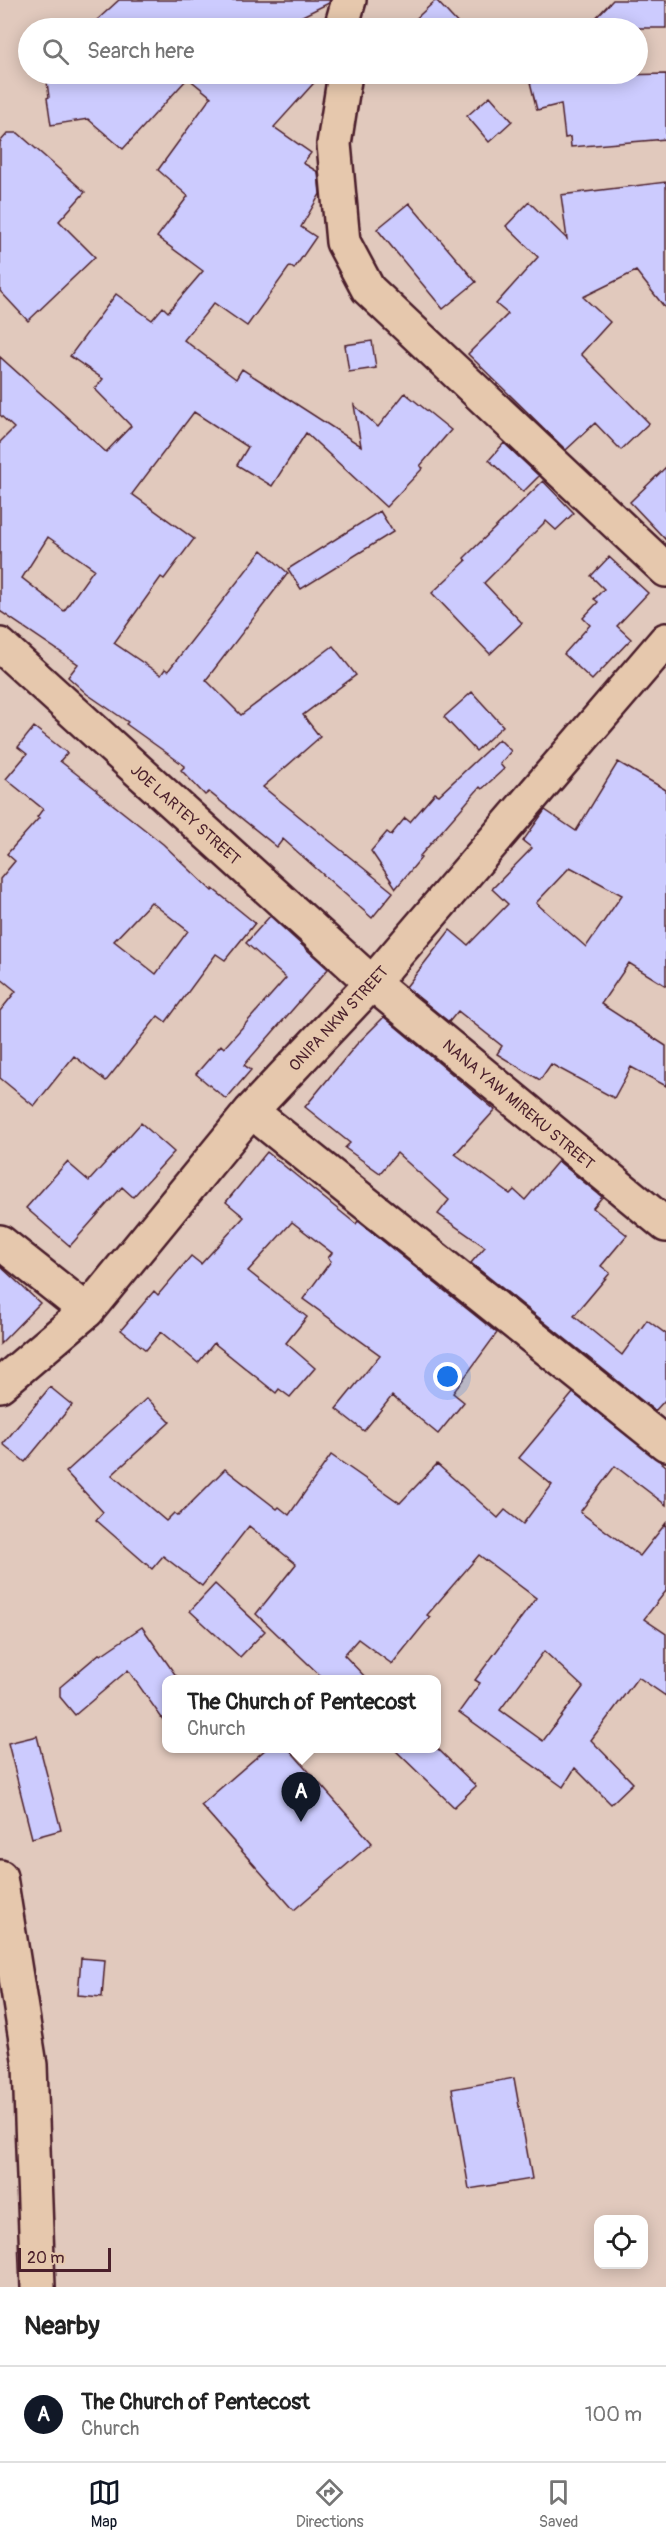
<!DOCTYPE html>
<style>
:root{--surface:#fff;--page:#f2f2f2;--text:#222;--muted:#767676;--line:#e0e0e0;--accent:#111827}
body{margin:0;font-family:Pangolin,sans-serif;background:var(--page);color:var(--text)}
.controls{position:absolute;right:18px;bottom:18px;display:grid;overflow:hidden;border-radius:12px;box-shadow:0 3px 15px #0003}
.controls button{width:54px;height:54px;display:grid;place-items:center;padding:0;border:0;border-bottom:2px solid var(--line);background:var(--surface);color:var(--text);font:30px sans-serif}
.scale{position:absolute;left:18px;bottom:15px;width:93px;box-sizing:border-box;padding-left:6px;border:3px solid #4a1f2b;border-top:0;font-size:16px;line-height:21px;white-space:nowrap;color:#4a1f2b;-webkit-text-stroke:4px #e6c8ad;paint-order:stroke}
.you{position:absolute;left:448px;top:1377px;width:21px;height:21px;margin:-15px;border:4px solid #fff;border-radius:50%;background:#1a73e8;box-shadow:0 0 0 9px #1a73e833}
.badge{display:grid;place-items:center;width:39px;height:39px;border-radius:50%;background:var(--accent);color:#fff;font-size:20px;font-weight:700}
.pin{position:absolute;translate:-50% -50px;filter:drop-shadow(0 2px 3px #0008)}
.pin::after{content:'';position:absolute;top:32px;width:21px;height:18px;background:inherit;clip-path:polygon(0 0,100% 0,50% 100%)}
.popup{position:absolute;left:162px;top:1675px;width:279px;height:78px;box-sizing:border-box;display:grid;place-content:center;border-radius:12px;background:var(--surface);filter:drop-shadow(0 2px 4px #0005);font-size:20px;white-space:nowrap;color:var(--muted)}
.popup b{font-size:22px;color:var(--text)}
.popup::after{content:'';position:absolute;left:50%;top:100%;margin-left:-12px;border:12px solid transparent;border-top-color:var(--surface)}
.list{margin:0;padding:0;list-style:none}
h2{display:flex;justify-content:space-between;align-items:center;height:78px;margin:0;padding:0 24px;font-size:26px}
h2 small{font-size:20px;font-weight:400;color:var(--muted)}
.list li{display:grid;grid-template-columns:39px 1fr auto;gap:18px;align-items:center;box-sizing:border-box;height:96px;padding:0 24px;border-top:2px solid var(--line)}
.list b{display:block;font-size:22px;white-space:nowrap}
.list p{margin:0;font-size:20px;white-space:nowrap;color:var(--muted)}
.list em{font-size:20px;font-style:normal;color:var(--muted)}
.icon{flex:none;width:33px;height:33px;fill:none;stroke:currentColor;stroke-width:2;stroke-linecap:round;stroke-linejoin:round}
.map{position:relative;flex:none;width:666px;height:2287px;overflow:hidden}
.search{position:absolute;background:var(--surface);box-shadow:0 3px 15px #0003;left:18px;right:18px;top:18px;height:66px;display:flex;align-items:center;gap:15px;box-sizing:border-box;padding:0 21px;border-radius:33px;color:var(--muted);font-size:22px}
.sheet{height:174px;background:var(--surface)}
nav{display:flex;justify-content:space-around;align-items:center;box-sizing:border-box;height:84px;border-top:2px solid var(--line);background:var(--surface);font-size:16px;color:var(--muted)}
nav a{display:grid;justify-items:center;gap:3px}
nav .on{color:var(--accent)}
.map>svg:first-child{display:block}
.building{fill:#cccbfe;stroke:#4a1f2b;stroke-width:1.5;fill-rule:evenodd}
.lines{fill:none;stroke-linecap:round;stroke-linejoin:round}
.minor-casing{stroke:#4a1f2b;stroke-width:38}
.minor{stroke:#e6c8ad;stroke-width:33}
.labels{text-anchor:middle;stroke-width:5;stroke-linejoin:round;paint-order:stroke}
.street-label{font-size:16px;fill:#4a1f2b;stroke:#e6c8ad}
</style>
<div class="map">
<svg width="666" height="2287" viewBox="0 0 666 2287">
<rect width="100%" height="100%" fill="#e1c9bd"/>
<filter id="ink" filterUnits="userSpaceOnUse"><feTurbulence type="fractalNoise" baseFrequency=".0167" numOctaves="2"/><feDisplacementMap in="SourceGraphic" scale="12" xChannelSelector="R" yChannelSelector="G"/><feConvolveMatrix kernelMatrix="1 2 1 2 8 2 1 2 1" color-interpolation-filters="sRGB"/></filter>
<g filter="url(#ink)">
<path class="building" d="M 119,0 L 330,0 L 329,3 L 278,28 L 105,28 L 97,20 Z
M 436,0 L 462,28 L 406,28 Z
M 613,0 L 666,0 L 666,28 L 586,28 Z
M 46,74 L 322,74 L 274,127 L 311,153 L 303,163 L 318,172 L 320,194 L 301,227 L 316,237 L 294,269 L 290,266 L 247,326 L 214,303 L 184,340 L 236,379 L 242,369 L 361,446 L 354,405 L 378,427 L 405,393 L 451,430 L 420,466 L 423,468 L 386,507 L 306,433 L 272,486 L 237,465 L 248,447 L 194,412 L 132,494 L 194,539 L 164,579 L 161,577 L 114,643 L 161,675 L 165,669 L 168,671 L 262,550 L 288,573 L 206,680 L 241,715 L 333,646 L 356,675 L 303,715 L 320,737 L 263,787 L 393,892 L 372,918 L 283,839 L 277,847 L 209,792 L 205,795 L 181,770 L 185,766 L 126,724 L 128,722 L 87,694 L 68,677 L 78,664 L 0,611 L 0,442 L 14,428 L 0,415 L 0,357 L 106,452 L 131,426 L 95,389 L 103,379 L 70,356 L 116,294 L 152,320 L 163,307 L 168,312 L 203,271 L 157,237 L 188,196 L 158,170 L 211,97 L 188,78 L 123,149 L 88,119 L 51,125 L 47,98 L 49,97 ZM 48,537 L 94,569 L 64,611 L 22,578 Z
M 528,74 L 573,74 L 573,76 L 666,74 L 666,139 L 571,147 L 570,137 L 565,138 L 561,104 L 537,110 Z
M 490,96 L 512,121 L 489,142 L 467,116 Z
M 8,133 L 18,133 L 85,192 L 59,221 L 95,257 L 28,321 L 0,291 L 0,142 Z
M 666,182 L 666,309 L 636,271 L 583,297 L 610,322 L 581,354 L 649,423 L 621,450 L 595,423 L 566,450 L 468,354 L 508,314 L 496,304 L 538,257 L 506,226 L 529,202 L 567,239 L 561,195 Z
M 409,203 L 476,282 L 443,309 L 377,229 Z
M 372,341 L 376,368 L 349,372 L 345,345 Z
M 504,443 L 539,476 L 523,492 L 489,460 Z
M 666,467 L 666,540 L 630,502 Z
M 543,481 L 574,513 L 556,530 L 546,521 L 484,583 L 522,623 L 490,654 L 432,593 L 466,561 L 464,558 Z
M 380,511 L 393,532 L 301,589 L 288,569 Z
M 609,557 L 648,593 L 617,626 L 631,639 L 592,680 L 564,654 L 590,625 L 583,618 L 598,602 L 594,599 L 604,589 L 591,576 Z
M 472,692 L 503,726 L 476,751 L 444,717 Z
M 34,727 L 67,753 L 60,761 L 97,790 L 96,791 L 163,844 L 212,891 L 213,889 L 255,923 L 225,960 L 216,954 L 166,1022 L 158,1016 L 106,1081 L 74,1056 L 34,1106 L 0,1078 L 0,1011 L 16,991 L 0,978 L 0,879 L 15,861 L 7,854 L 39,818 L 37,817 L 43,809 L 6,779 L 27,754 L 18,747 ZM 151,902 L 188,931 L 156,974 L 114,941 Z
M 499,739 L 511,751 L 500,764 L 504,769 L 482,789 L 480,787 L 419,857 L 421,858 L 396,888 L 371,851 L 387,832 L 391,835 L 405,818 L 410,822 L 435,793 L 439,795 Z
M 618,762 L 666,790 L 666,986 L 629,963 L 601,1004 L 666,1046 L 666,1086 L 631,1067 L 614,1098 L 551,1064 L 540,1080 L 497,1054 L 502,1046 L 458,1011 L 449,1022 L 406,987 L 450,930 L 468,945 L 508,904 L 492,889 L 532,848 L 523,841 L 545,810 L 576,831 ZM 570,867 L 622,895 L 586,947 L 536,903 Z
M 270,916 L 328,969 L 244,1065 L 251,1070 L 226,1099 L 196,1074 L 221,1045 L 224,1048 L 286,978 L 246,943 Z
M 384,1017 L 495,1110 L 455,1154 L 510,1194 L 514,1190 L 525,1200 L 558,1161 L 602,1197 L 593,1208 L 627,1235 L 601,1266 L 610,1273 L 574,1316 L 622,1355 L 647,1320 L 666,1334 L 666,1399 L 655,1411 L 471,1263 L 485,1247 L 438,1214 L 449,1200 L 397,1153 L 380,1173 L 345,1148 L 350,1143 L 305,1107 L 356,1045 Z
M 141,1123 L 174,1152 L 133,1197 L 122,1187 L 70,1246 L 26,1208 L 67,1162 L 89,1181 Z
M 267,1152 L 356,1224 L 358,1221 L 497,1333 L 453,1393 L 464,1402 L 438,1434 L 392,1396 L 364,1431 L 336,1409 L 380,1355 L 303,1299 L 331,1261 L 328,1258 L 332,1253 L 292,1222 L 248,1271 L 307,1317 L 286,1343 L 315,1368 L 290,1397 L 279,1389 L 276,1393 L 214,1343 L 198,1363 L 161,1332 L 146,1350 L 121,1330 L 154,1291 L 158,1295 L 191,1256 L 201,1264 L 244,1217 L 226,1202 Z
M 0,1266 L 40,1303 L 0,1344 Z
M 50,1387 L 72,1405 L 25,1462 L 3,1444 Z
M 573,1393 L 666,1466 L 666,1505 L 615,1466 L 580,1512 L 640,1556 L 666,1523 L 666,1591 L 644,1619 L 666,1634 L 666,1696 L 638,1677 L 591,1740 L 633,1783 L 611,1804 L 575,1768 L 563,1787 L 459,1712 L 480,1683 L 475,1680 L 536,1598 L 479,1555 L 427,1615 L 430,1617 L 392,1664 L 358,1639 L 344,1655 L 368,1680 L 325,1680 L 256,1614 L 296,1564 L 249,1526 L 202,1586 L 163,1556 L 152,1569 L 96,1520 L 103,1512 L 66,1472 L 147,1398 L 170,1422 L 112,1475 L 166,1521 L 174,1513 L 178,1516 L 225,1469 L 277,1509 L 279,1507 L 289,1515 L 331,1455 L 400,1503 L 437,1464 L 498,1518 L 505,1510 L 523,1524 L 552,1485 L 519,1458 ZM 544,1651 L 583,1687 L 543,1741 L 500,1710 Z
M 215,1584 L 265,1631 L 240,1657 L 190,1611 Z
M 142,1627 L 179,1680 L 166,1680 L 166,1724 L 128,1670 L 75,1715 L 60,1697 L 60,1687 L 99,1654 L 101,1655 Z
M 37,1736 L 61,1830 L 32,1838 L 8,1743 Z
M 266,1749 L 289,1749 L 372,1843 L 294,1910 L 201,1805 Z
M 394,1749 L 438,1749 L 476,1786 L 454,1807 Z
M 81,1958 L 105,1960 L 102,1997 L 78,1995 Z
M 514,2078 L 532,2179 L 469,2189 L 452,2089 Z"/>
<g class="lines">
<defs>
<path id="minor" d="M 341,28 L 349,0
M 345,74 L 334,144 L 343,242 L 368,289 L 666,570
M 0,645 L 372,983 L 666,1225
M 251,1111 L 666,1444
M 0,1242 L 87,1311
M 0,1385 L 87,1311 L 251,1111 L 372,983 L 666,640
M 0,1877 L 30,2065 L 38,2287"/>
</defs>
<use href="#minor" class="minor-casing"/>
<use href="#minor" class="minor"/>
</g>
</g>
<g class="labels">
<g class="street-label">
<text transform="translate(186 814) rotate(42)" y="6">JOE LARTEY STREET</text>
<text transform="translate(338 1018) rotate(-47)" y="6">ONIPA NKW STREET</text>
<text transform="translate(519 1104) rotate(40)" y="6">NANA YAW MIREKU STREET</text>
</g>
</g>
</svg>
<div class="controls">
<button><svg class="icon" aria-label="locate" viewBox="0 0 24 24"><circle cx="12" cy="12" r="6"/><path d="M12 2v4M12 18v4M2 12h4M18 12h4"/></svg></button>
</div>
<div class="scale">20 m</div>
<div class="you"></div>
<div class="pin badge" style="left:301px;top:1822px">A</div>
<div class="popup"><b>The Church of Pentecost</b>Church</div>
<div class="search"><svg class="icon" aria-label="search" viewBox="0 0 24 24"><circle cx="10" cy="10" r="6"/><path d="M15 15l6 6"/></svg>Search here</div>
</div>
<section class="sheet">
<h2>Nearby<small></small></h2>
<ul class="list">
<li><span class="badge">A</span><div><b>The Church of Pentecost</b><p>Church</p></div><em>100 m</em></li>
</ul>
</section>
<nav>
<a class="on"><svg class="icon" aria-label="map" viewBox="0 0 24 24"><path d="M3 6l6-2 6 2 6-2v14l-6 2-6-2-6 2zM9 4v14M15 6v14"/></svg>Map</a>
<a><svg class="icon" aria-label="directions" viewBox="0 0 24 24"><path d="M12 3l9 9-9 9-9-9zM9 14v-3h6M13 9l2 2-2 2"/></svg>Directions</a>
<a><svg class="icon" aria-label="saved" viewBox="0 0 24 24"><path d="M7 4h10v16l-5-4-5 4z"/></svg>Saved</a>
</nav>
